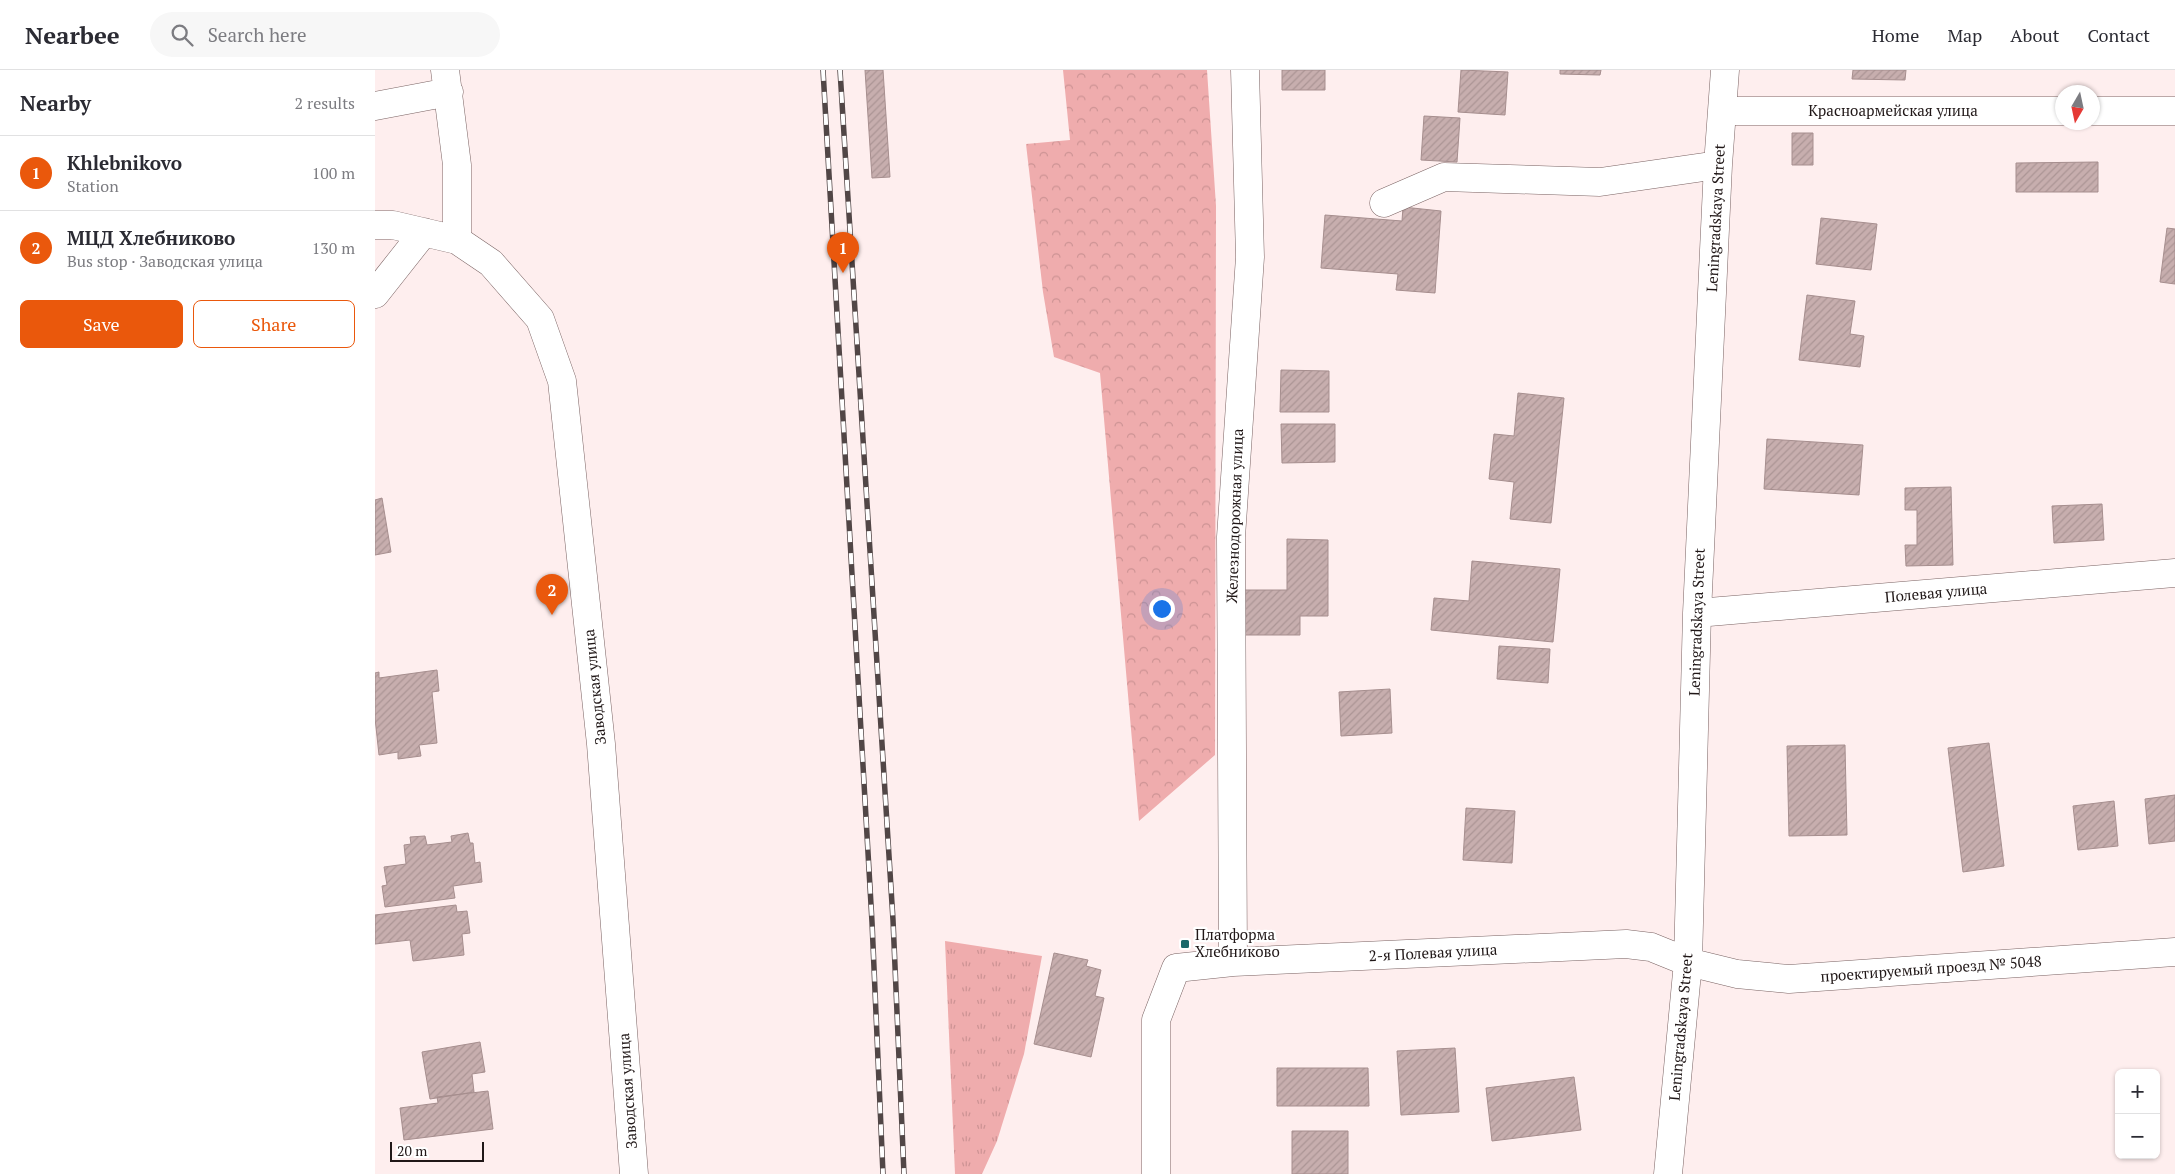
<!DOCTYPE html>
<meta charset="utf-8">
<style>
:root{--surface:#fff;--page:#f7f7f7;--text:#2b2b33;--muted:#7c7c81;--line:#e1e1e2;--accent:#ea580c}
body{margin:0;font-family:"PT Serif",serif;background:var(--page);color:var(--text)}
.controls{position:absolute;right:15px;bottom:15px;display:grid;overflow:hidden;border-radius:8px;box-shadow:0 1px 4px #0004}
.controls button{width:45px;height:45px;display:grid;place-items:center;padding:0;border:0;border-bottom:1px solid var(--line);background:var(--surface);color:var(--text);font:25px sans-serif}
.compass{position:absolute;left:1680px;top:15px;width:45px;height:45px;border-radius:50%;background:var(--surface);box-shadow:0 1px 4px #0004;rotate:189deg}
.scale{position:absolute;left:15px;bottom:12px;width:94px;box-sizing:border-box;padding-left:5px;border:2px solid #201717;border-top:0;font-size:14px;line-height:18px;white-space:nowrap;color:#201717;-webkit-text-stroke:4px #fff;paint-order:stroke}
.you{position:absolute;left:786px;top:538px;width:18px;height:18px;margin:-12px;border:4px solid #fff;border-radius:50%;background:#1a73e8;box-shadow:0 0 0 8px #1a73e833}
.badge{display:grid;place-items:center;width:32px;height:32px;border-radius:50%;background:var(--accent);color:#fff;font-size:16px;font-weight:700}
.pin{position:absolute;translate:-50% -41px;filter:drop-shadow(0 1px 2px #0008)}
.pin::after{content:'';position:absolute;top:26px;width:18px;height:15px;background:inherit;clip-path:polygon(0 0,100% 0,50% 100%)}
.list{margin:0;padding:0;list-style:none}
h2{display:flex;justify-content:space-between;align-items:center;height:65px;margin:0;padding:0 20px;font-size:21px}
h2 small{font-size:16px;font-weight:400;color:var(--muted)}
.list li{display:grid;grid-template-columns:32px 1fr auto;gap:15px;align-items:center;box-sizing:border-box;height:75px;padding:0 20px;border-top:1px solid var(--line)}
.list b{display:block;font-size:19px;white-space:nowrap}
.list p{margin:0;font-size:16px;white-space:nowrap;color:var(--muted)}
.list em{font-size:16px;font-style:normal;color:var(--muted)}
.actions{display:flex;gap:10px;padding:15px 20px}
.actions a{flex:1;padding:11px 0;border:1px solid var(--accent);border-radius:8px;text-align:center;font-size:18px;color:var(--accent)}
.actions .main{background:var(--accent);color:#fff}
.icon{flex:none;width:28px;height:28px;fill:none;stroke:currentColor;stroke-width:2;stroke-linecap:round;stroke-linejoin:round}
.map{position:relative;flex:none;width:1800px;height:1104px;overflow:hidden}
header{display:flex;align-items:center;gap:30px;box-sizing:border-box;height:70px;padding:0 25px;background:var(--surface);border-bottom:1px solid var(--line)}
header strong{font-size:24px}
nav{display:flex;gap:28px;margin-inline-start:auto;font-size:18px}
.search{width:350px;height:45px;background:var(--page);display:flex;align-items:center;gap:12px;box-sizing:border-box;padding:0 18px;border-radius:28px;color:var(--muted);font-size:19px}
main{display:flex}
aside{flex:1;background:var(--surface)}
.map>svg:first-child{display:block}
.grass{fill:url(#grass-tufts)}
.forest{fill:url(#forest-crowns)}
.building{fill:url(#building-hatch);stroke:#a68e8e}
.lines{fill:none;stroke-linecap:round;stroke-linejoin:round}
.minor-casing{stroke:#7a6363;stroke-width:29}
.minor{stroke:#fff;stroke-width:28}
.rail-casing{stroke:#514646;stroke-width:5.5}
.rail{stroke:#fff;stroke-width:4;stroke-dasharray:11;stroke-linecap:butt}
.poi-dot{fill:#1a686a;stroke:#fff;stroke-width:2}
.labels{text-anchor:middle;stroke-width:4.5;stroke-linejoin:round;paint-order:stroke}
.street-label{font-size:15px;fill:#201717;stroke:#fff}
.poi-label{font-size:15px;fill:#201717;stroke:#fff;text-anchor:start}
</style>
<header>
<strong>Nearbee</strong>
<div class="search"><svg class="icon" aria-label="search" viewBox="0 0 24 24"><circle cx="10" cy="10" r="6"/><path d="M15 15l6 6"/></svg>Search here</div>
<nav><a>Home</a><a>Map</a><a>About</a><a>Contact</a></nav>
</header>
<main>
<aside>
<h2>Nearby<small>2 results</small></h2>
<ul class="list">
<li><span class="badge">1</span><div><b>Khlebnikovo</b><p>Station</p></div><em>100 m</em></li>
<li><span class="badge">2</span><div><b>МЦД Хлебниково</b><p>Bus stop · Заводская улица</p></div><em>130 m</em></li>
</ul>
<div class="actions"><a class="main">Save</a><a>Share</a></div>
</aside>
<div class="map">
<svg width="1800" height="1104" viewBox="0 0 1800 1104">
<defs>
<pattern id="grass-tufts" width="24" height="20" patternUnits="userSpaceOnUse" patternTransform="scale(1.25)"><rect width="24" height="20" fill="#efacad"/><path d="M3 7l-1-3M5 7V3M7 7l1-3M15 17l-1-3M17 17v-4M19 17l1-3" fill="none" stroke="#cd9394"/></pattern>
<pattern id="forest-crowns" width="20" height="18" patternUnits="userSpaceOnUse" patternTransform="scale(1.25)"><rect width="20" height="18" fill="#efacad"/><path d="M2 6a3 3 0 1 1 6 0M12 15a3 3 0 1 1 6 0" fill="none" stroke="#cd9394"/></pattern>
<pattern id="building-hatch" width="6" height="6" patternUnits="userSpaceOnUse" patternTransform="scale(1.25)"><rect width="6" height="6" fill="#c7aeae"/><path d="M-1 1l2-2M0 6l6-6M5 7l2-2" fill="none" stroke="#ab9595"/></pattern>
</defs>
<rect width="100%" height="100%" fill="#feeeee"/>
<path class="grass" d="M 570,871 L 667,886 L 649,984 L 622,1071 L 607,1104 L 580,1104 Z"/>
<path class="forest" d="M 688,0 L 832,0 L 841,136 L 840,685 L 764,751 L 725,303 L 679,287 L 668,222 L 651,74 L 695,70 Z"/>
<path class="building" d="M 490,0 L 508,0 L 515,107 L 497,108 Z
M 907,0 L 950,0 L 950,20 L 907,20 Z
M 1086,0 L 1133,2 L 1130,45 L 1083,42 Z
M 1185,0 L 1226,0 L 1225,5 L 1185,4 Z
M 1478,0 L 1531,0 L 1530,10 L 1477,9 Z
M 1049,46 L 1085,48 L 1082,92 L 1046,90 Z
M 1417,63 L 1438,63 L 1438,95 L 1417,95 Z
M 1723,92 L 1723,122 L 1641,122 L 1641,93 Z
M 1028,137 L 1066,141 L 1060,223 L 1021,220 L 1023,204 L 946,198 L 950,145 L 1027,151 Z
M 1446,148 L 1502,154 L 1496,200 L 1441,194 Z
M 1792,158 L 1800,159 L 1800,214 L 1785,212 Z
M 1432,225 L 1480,231 L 1475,264 L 1489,266 L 1485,297 L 1424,290 Z
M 906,300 L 954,301 L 954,342 L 905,342 Z
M 1143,323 L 1189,328 L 1176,453 L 1135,449 L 1139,412 L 1114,409 L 1119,364 L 1139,366 Z
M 906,354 L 960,354 L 960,392 L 907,393 Z
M 1392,369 L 1488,375 L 1484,425 L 1389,419 Z
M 1576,417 L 1578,495 L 1531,496 L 1530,475 L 1542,475 L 1542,440 L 1530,440 L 1530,418 Z
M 7,428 L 16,482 L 0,485 L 0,430 Z
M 1727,434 L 1729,470 L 1679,473 L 1677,436 Z
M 912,469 L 953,470 L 953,546 L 925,546 L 925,565 L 864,565 L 865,520 L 912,520 Z
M 1097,491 L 1185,499 L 1178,572 L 1056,560 L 1059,528 L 1094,531 Z
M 1124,576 L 1175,579 L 1173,613 L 1122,609 Z
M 62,600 L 64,621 L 57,622 L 62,673 L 44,675 L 46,686 L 23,689 L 23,682 L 4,685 L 0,648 L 0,603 L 4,602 L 4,608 Z
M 1015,619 L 1017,663 L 966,666 L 964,622 Z
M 1614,673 L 1629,796 L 1588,802 L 1573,678 Z
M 1470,675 L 1472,765 L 1414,766 L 1412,676 Z
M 1800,725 L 1800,771 L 1774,774 L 1770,729 Z
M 1739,731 L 1743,776 L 1703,780 L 1698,736 Z
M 1091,738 L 1140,741 L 1137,793 L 1088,790 Z
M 93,763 L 95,773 L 98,773 L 100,793 L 105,792 L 107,812 L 78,816 L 80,828 L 10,837 L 7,816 L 12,815 L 9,797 L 31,794 L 29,775 L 36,774 L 35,767 L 50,766 L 52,775 L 77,772 L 76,766 Z
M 81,835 L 82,842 L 92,841 L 95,863 L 87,864 L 89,885 L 38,891 L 35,870 L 0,874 L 0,845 Z
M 679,883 L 713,890 L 711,896 L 726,900 L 720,926 L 729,928 L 716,987 L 659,974 Z
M 105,972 L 110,1002 L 97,1004 L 99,1022 L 55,1029 L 47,982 Z
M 1080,978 L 1084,1042 L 1026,1045 L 1022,981 Z
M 902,998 L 993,998 L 994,1036 L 902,1036 Z
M 1199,1007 L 1206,1060 L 1117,1071 L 1111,1018 Z
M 113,1021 L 118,1059 L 29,1070 L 25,1038 L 63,1033 L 62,1027 Z
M 917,1061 L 973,1061 L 973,1104 L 917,1104 Z"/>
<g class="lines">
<defs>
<path id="minor" d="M 70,0 L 82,95 L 82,170
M 0,36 L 74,22
M 1348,41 L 1688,41
M 1718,41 L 1800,41
M 1009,133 L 1069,107 L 1225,112 L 1343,95
M 0,155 L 18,155 L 82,170 L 116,193 L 165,249 L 187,311 L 226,674 L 259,1104
M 0,224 L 49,162
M 1322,543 L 1800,503
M 858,892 L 856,467 L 875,187 L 870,0
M 781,1104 L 781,950 L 801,898 L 858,892 L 1251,874 L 1276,877 L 1313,892 L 1362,904 L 1414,909 L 1800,882
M 1293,1104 L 1313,892 L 1322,543 L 1343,95 L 1350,0"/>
</defs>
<use href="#minor" class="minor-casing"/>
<use href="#minor" class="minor"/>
<defs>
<path id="rail" d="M 448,0 L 497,852 L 508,1104
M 465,0 L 518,850 L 529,1104"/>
</defs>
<use href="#rail" class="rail-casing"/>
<use href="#rail" class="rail"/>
</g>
<rect class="poi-dot" x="805" y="869" width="10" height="10" rx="2.5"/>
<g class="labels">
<g class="street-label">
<text x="1518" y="46">Красноармейская улица</text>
<text transform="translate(1341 148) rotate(-87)" y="5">Leningradskaya Street</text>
<text transform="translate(860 446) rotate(-88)" y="5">Железнодорожная улица</text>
<text transform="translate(1561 523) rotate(-5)" y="5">Полевая улица</text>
<text transform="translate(1322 552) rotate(-88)" y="5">Leningradskaya Street</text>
<text transform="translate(220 617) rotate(-96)" y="5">Заводская улица</text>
<text transform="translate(1058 883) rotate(-3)" y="5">2-я Полевая улица</text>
<text transform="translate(1556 899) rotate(-4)" y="5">проектируемый проезд № 5048</text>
<text transform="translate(1306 957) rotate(-85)" y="5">Leningradskaya Street</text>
<text transform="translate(253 1021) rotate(-94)" y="5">Заводская улица</text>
</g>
<g class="poi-label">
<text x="820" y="870">Платформа<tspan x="820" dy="17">Хлебниково</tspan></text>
</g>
</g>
</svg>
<div class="controls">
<button>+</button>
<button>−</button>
</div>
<svg class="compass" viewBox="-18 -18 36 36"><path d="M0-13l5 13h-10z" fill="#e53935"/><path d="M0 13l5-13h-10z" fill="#7c7c81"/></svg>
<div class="scale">20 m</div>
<div class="you"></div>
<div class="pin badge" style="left:468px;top:203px">1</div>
<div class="pin badge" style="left:177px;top:545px">2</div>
</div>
</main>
